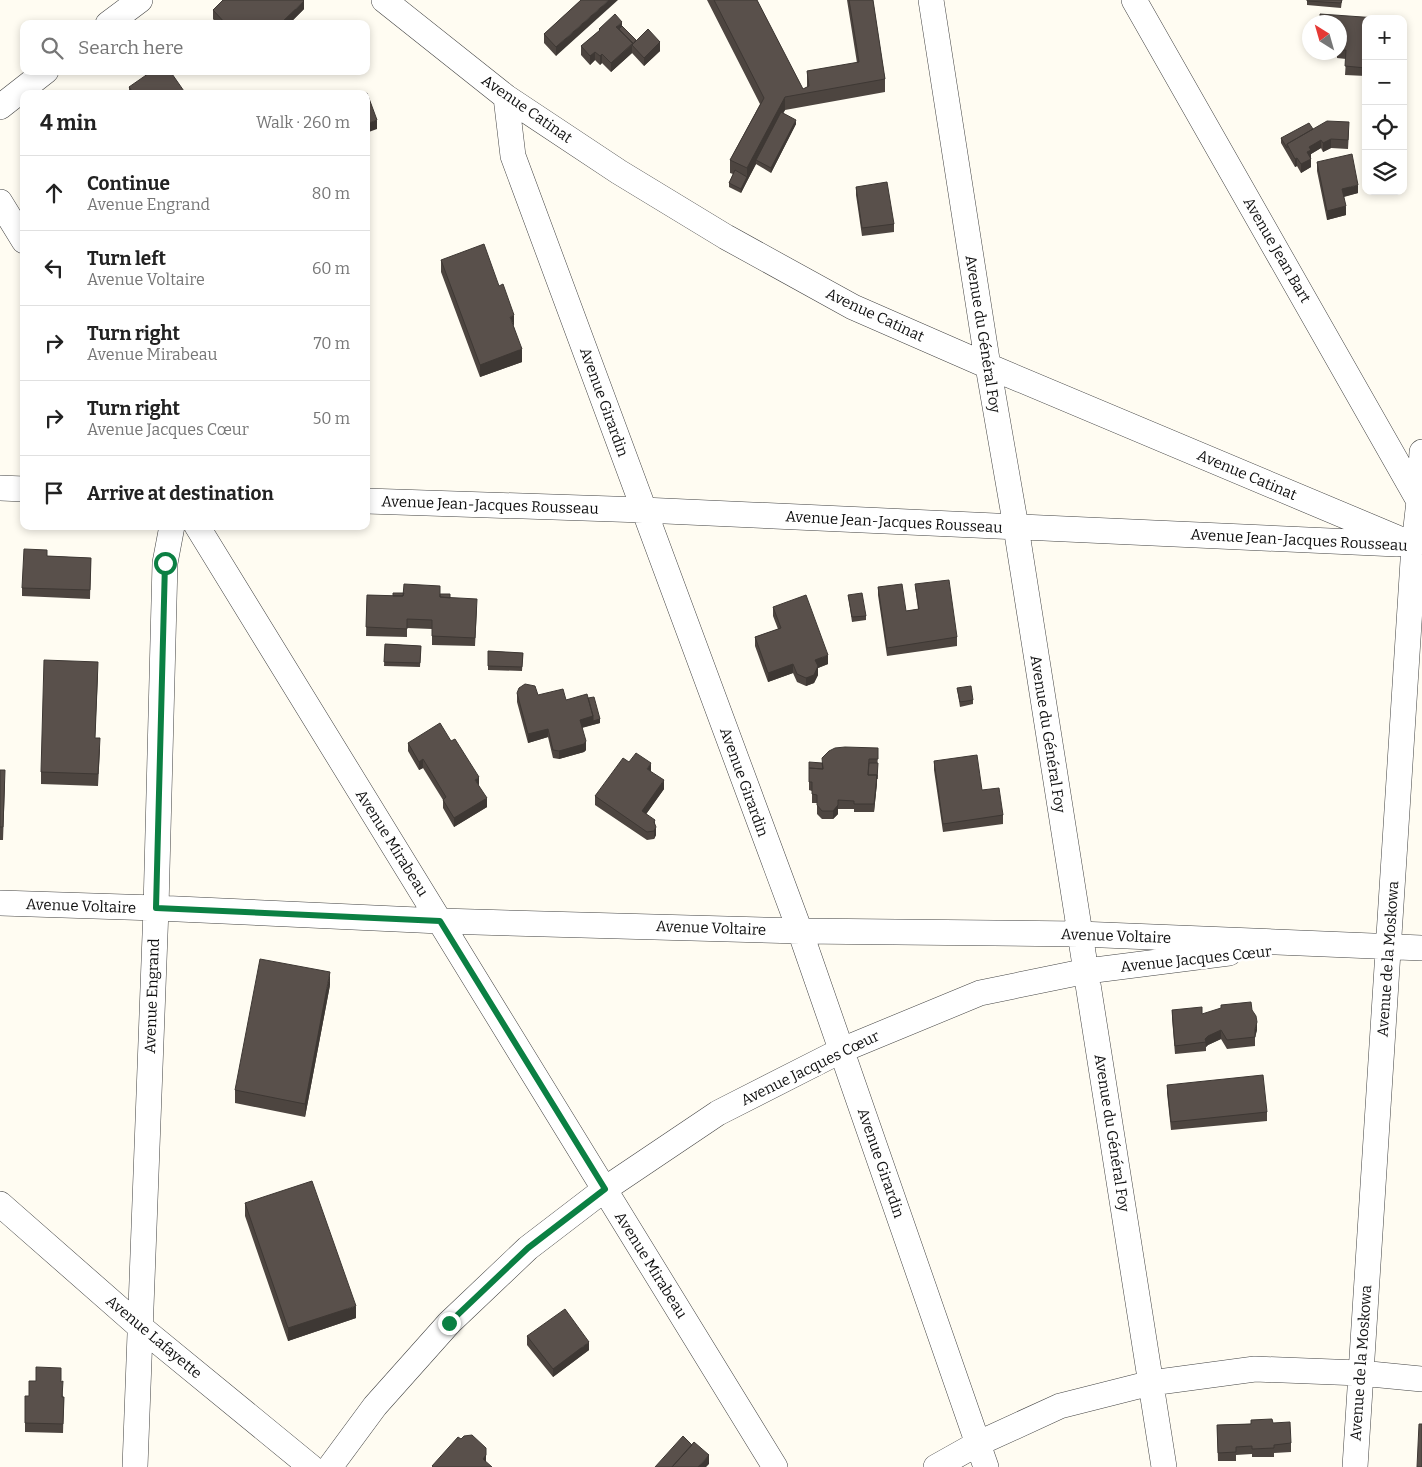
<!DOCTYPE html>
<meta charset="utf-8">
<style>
:root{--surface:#fff;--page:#f2f2f2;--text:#222;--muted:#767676;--line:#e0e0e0}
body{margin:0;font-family:Bitter,serif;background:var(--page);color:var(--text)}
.controls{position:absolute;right:15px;top:15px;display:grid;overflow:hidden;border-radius:10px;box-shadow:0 2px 8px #0003}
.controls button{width:45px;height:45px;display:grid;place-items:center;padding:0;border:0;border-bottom:1px solid var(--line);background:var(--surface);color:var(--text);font:25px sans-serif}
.compass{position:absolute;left:1302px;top:15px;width:45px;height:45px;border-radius:50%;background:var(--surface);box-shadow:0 2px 8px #0003;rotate:323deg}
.stop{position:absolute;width:15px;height:15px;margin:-11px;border:4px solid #0b8043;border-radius:50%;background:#fff}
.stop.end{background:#0b8043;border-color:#fff;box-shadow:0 1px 5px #0008}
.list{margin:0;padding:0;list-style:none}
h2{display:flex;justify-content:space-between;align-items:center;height:65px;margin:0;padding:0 20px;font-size:21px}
h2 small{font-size:16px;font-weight:400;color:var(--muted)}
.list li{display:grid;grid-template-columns:32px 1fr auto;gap:15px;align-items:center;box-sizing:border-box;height:75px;padding:0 20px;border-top:1px solid var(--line)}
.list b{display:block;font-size:19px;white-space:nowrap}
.list p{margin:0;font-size:16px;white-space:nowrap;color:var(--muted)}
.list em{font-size:16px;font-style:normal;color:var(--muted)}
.icon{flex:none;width:28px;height:28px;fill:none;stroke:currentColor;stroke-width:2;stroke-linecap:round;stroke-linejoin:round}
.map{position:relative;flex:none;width:1422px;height:1467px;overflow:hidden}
.search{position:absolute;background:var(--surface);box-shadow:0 2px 8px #0003;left:20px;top:20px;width:350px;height:55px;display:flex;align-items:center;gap:12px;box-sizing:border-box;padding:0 18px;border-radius:10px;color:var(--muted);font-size:19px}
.panel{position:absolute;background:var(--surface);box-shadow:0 2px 8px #0003;left:20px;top:90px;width:350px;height:440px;border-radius:10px}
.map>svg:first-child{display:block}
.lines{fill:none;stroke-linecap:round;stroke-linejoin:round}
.minor-casing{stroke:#434343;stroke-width:26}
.minor{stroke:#fff;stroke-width:25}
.wall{fill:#4d4540}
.shaded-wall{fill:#3e3834}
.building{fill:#59504b;stroke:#3e3834}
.route{stroke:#0b8043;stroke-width:6}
.labels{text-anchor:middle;stroke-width:5;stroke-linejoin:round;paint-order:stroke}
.street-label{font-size:15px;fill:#101010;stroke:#fff}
</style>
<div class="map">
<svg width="1422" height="1467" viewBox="0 0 1422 1467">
<rect width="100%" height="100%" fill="#fffcf2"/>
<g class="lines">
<defs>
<path id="minor" d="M 384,0 L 506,97 L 619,172 L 726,237 L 853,307 L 988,366 L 1414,545
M 931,0 L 988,366 L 1016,527 L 1164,1467
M 1134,0 L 1419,501 L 1420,500
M 108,24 L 140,0
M 506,97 L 513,156 L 800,931 L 986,1467
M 0,107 L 46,71
M 0,202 L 24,241
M 0,488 L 24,489
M 366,501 L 643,510 L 1397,544
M 197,526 L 775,1467
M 0,903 L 156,908 L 440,921 L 800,931 L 1079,934 L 1422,948
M 0,1204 L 139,1326 L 311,1467
M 135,1467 L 156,908 L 165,563 L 172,526
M 330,1467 L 375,1406 L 449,1323 L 528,1248 L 605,1189 L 718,1113 L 842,1050 L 980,993 L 1087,971 L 1229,953
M 936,1467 L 977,1444 L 1060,1406 L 1151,1383 L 1255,1369 L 1360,1373 L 1422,1379
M 1355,1467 L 1414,545 L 1419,501 L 1422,452"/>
</defs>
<use href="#minor" class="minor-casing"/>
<use href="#minor" class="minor"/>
</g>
<path class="wall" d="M 581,0 L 556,56 L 544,43 L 544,34 Z
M 707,0 L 757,0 L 803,89 L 807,87 L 807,71 L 857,63 L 847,0 L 873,0 L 885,79 L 885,92 L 785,110 L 783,113 L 796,124 L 771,173 L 756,164 L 741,193 L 729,187 L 729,183 L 733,174 L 730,173 L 730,160 L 760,104 Z
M 1307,0 L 1342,0 L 1341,8 L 1307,5 Z
M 304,9 L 289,24 L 217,24 L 213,19 L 213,10 Z
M 1366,19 L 1366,76 L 1345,75 L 1346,59 L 1337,58 L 1337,52 L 1340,52 L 1340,22 Z
M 622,26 L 636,40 L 660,51 L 644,66 L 632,53 L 611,72 L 602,63 L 600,65 L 595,60 L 590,65 L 581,55 L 581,46 L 599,31 L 599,29 Z
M 129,87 L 186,94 L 129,94 Z
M 1313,129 L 1349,131 L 1348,149 L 1331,148 L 1323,152 L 1321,148 L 1311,154 L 1311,158 L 1310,159 L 1311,167 L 1301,173 L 1297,166 L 1295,167 L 1281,143 L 1281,138 Z
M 1317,162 L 1358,193 L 1344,197 L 1346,215 L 1327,220 L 1317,171 Z
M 856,187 L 894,224 L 894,232 L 862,236 L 856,195 Z
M 441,260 L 514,327 L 522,362 L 480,377 L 441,272 Z
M 47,556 L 91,558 L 90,599 L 22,596 L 22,588 Z
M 915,586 L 957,637 L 957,646 L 887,656 L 878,595 L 878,587 L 906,611 L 918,609 Z
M 440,594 L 477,607 L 475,646 L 432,645 L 432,629 L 407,628 L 407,637 L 366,636 L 367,595 L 393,596 Z
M 848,595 L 866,616 L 866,620 L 852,622 Z
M 773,607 L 828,664 L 818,668 L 818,675 L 814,683 L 806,686 L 797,682 L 793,673 L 768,682 L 755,646 L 755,637 L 778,629 L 773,616 Z
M 385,644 L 421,646 L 420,667 L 384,666 Z
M 488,651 L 523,653 L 522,671 L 488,670 Z
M 98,675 L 95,738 L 100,750 L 98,786 L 41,784 L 41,772 Z
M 957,688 L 973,700 L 973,704 L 960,707 Z
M 517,693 L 566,700 L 588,698 L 600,723 L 582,728 L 586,750 L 584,752 L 559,759 L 553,758 L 548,737 L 528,743 L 517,702 Z
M 408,743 L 479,786 L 487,807 L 454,827 L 443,808 L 443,800 L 423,768 L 419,770 L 408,751 Z
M 878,748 L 877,783 L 874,812 L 854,812 L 854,809 L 838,809 L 838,814 L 833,819 L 822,819 L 817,814 L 817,803 L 812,803 L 812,791 L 809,790 L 809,782 L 822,763 Z
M 934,761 L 982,790 L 1003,815 L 1003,824 L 943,832 L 934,770 Z
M 629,762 L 651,772 L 664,789 L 646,814 L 655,824 L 656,835 L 654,839 L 647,840 L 595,805 L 595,796 Z
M 0,770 L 5,783 L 3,840 L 0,840 Z
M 330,985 L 305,1117 L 235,1103 L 235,1090 Z
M 1172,1010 L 1202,1014 L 1257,1030 L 1255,1036 L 1255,1046 L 1227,1049 L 1221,1039 L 1208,1045 L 1206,1047 L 1206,1051 L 1175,1054 L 1172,1018 Z
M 1167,1085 L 1267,1112 L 1267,1121 L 1171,1130 L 1167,1093 Z
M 245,1203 L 356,1318 L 288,1341 L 245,1216 Z
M 527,1336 L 589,1350 L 553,1377 L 527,1345 Z
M 61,1382 L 63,1397 L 64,1397 L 63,1433 L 25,1432 L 25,1396 L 29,1396 Z
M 1273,1423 L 1291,1443 L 1291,1452 L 1274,1453 L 1274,1457 L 1252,1457 L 1252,1454 L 1236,1455 L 1236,1461 L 1218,1461 L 1217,1425 Z"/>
<path class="shaded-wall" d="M 609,0 L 618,0 L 556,56 L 556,47 Z
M 304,1 L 304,9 L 289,24 L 280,24 Z
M 622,22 L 622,30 L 619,33 L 616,27 Z
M 660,42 L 660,51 L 644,66 L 644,58 Z
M 632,45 L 632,53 L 611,72 L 611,63 Z
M 595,52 L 595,60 L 590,65 L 590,56 Z
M 602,54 L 602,63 L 600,65 L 600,56 Z
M 785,97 L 785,110 L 758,161 L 756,160 L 756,164 L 747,181 L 747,168 Z
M 377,120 L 377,129 L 366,133 L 366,124 Z
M 796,120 L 796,124 L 771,173 L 771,168 Z
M 1331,139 L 1331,148 L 1323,152 L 1323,143 Z
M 1321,140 L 1321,148 L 1311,154 L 1311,158 L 1307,161 L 1307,152 L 1309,147 Z
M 1297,158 L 1297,166 L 1295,167 L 1295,159 Z
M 1311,159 L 1311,167 L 1301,173 L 1301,164 Z
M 747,177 L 747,181 L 741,193 L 741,189 Z
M 1358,185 L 1358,193 L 1342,197 L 1342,189 Z
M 1346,206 L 1346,215 L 1327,220 L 1327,211 Z
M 514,315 L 514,327 L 510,317 Z
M 522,349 L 522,362 L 480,377 L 480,365 Z
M 828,655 L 828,664 L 818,668 L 818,675 L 814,683 L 806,686 L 806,678 L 815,660 Z
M 793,664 L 793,673 L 768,682 L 768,673 Z
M 593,716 L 600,719 L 600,723 L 580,728 L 580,720 Z
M 548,729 L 548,737 L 528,743 L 528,734 Z
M 586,741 L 586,750 L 584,752 L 559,759 L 559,751 Z
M 423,759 L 423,768 L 419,770 L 419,762 Z
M 651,763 L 651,772 L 647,769 Z
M 877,775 L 877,783 L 874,812 L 874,804 Z
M 479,777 L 479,786 L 475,780 Z
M 664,780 L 664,789 L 642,820 L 642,811 Z
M 487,798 L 487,807 L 454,827 L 454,818 Z
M 838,805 L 838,814 L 833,819 L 833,811 Z
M 655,820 L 655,829 L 656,827 L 656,835 L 654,839 L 654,822 Z
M 330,972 L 330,985 L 305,1117 L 305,1104 Z
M 1257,1022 L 1257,1030 L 1255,1038 L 1255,1029 Z
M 1221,1030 L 1221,1039 L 1208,1045 L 1206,1047 L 1205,1039 L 1208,1036 Z
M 356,1306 L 356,1318 L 288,1341 L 288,1328 Z
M 589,1342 L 589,1350 L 553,1377 L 553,1369 Z
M 486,1448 L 486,1464 L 483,1459 Z
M 709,1455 L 709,1464 L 706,1467 L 698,1467 Z"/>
<path class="building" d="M 223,0 L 303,0 L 304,1 L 280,24 L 226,24 L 213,10 Z
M 581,0 L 609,0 L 556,47 L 544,34 Z
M 714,0 L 757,0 L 803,89 L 809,86 L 807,71 L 859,62 L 849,0 L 873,0 L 885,79 L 785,97 L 747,168 L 730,160 L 764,98 Z
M 1307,0 L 1342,0 L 1341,3 L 1307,1 Z
M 615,14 L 622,22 L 616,27 L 633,43 L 611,63 L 602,54 L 600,56 L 595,52 L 590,56 L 581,46 L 600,30 L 599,29 Z
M 1320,14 L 1377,18 L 1377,19 L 1366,19 L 1366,68 L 1345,66 L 1346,50 L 1340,50 L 1340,22 L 1320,22 Z
M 622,26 L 636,40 L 633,44 L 619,29 Z
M 648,29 L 660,42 L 644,58 L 632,45 Z
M 152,71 L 170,71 L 186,94 L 134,94 L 129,87 Z
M 367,93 L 377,120 L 366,124 L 366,94 L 365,94 Z
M 781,112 L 796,120 L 771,168 L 756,160 Z
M 1327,121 L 1349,122 L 1348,140 L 1331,139 L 1323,143 L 1321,140 L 1309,147 L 1311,150 L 1307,152 L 1311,159 L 1301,164 L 1297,158 L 1295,159 L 1287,144 Z
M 1309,123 L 1313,129 L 1287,144 L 1287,148 L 1281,138 Z
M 1352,154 L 1358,185 L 1342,189 L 1346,206 L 1327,211 L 1317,162 Z
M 735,170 L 747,177 L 741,189 L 729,183 Z
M 887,182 L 894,224 L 862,228 L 856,187 Z
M 484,244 L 499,286 L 503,284 L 514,315 L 510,317 L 522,349 L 480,365 L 441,260 Z
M 24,549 L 47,550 L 47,556 L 91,558 L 90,590 L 22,588 Z
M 949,580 L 957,637 L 887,648 L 878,587 L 902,584 L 906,611 L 919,609 L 915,584 Z
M 404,584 L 440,586 L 440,597 L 477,599 L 475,638 L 432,636 L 432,620 L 407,619 L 407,629 L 366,627 L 367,595 L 403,596 Z
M 393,593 L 404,593 L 403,596 L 393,596 Z
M 862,593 L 866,616 L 852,617 L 848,595 Z
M 440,594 L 450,594 L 450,598 L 440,597 Z
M 806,595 L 828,655 L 815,660 L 818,666 L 814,675 L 806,678 L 797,674 L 793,664 L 768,673 L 755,637 L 781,628 L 773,607 Z
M 385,644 L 421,646 L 420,663 L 384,662 Z
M 488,651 L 523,653 L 522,667 L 488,666 Z
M 44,660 L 98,662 L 95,738 L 100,738 L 98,774 L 41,772 Z
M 525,684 L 535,686 L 538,695 L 563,689 L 566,700 L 587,694 L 593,716 L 580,720 L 586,741 L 584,744 L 559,751 L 553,750 L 548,729 L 528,734 L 517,693 L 519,688 Z
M 971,686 L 973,700 L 960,702 L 957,688 Z
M 594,697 L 600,719 L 593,721 L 593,716 L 588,698 Z
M 440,723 L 451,741 L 455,739 L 479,777 L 475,780 L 487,798 L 454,818 L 443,800 L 446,797 L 423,759 L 419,762 L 408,743 Z
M 845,747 L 878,748 L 878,759 L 869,759 L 868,775 L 877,775 L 874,804 L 854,804 L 854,801 L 838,800 L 838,805 L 833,811 L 822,811 L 817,805 L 817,795 L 812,794 L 812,782 L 809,782 L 809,768 L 823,769 L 822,758 L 829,751 L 835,748 Z
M 636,753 L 651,763 L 647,769 L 664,780 L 642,811 L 655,820 L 654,822 L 656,827 L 654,831 L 647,832 L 595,796 L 623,758 L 629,762 Z
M 977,755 L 982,790 L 999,788 L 1003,815 L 943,824 L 934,761 Z
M 809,762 L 822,763 L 823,769 L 809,768 Z
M 869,763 L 878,763 L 877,779 L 877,775 L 868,775 Z
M 0,770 L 5,770 L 3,827 L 0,827 Z
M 260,959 L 330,972 L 305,1104 L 235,1090 Z
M 1251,1002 L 1252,1010 L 1256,1016 L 1257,1022 L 1255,1029 L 1255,1037 L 1227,1040 L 1221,1030 L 1208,1036 L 1205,1039 L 1206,1042 L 1175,1046 L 1172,1010 L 1202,1007 L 1202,1014 L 1221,1008 L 1221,1005 Z
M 1263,1075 L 1267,1112 L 1171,1122 L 1167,1085 Z
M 312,1181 L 356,1306 L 288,1328 L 245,1203 Z
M 565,1309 L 589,1342 L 553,1369 L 527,1336 Z
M 36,1367 L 61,1368 L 61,1382 L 63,1381 L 62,1397 L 64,1397 L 63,1424 L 25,1423 L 25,1396 L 29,1396 L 29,1381 L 36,1381 Z
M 1272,1419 L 1273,1423 L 1290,1422 L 1291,1443 L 1274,1445 L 1274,1448 L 1252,1449 L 1252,1446 L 1236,1447 L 1236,1452 L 1218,1453 L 1217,1425 L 1251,1424 L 1251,1420 Z
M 1419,1424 L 1422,1424 L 1422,1467 L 1417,1467 Z
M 472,1435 L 486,1448 L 486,1455 L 483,1459 L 492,1467 L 433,1467 L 432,1466 L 458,1437 L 461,1439 L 464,1436 Z
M 683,1436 L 692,1445 L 672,1467 L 655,1467 Z
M 694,1442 L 709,1455 L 698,1467 L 672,1467 Z"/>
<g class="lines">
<path class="route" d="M 165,563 L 156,908 L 440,921 L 605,1189 L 528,1248 L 449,1323"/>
</g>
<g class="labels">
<g class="street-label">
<text transform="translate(527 109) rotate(35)" y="5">Avenue Catinat</text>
<text transform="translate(1277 250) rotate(60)" y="5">Avenue Jean Bart</text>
<text transform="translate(875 315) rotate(25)" y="5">Avenue Catinat</text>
<text transform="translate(983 334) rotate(81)" y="5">Avenue du Général Foy</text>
<text transform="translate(604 402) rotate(70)" y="5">Avenue Girardin</text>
<text transform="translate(1247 475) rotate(23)" y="5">Avenue Catinat</text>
<text transform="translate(490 505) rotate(2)" y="5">Avenue Jean-Jacques Rousseau</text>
<text transform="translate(894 522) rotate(3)" y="5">Avenue Jean-Jacques Rousseau</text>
<text transform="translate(1299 540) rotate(3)" y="5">Avenue Jean-Jacques Rousseau</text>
<text transform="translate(1048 734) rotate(81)" y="5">Avenue du Général Foy</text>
<text transform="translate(744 782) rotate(70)" y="5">Avenue Girardin</text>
<text transform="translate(392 843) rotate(58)" y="5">Avenue Mirabeau</text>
<text transform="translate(81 906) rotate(2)" y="5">Avenue Voltaire</text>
<text transform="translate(711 928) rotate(2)" y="5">Avenue Voltaire</text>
<text transform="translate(1116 936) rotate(2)" y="5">Avenue Voltaire</text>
<text transform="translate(1196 959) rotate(-6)" y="5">Avenue Jacques Cœur</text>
<text transform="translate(1388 959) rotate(-86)" y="5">Avenue de la Moskowa</text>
<text transform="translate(152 996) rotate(-88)" y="5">Avenue Engrand</text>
<text transform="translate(810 1068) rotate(-26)" y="5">Avenue Jacques Cœur</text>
<text transform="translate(1112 1133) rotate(81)" y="5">Avenue du Général Foy</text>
<text transform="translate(881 1163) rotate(71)" y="5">Avenue Girardin</text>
<text transform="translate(651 1265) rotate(58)" y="5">Avenue Mirabeau</text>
<text transform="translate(154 1337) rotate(40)" y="5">Avenue Lafayette</text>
<text transform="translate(1361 1363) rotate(-86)" y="5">Avenue de la Moskowa</text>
</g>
</g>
</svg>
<div class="controls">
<button>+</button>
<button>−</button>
<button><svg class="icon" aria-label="locate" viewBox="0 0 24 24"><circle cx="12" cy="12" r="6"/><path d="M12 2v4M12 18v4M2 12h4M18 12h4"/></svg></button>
<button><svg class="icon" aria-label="layers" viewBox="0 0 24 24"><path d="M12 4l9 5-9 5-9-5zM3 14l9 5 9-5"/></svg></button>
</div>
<svg class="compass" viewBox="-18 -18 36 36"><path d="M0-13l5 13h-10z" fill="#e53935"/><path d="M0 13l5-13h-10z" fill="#767676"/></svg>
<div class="stop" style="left:165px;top:563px"></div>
<div class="stop end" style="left:449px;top:1323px"></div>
<div class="search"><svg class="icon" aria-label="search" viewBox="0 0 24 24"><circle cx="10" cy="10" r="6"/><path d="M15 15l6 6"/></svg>Search here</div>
<section class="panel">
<h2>4 min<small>Walk · 260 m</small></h2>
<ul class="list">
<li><svg class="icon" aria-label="ahead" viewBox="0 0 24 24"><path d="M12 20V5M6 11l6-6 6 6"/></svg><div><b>Continue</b><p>Avenue Engrand</p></div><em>80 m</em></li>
<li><svg class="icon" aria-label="left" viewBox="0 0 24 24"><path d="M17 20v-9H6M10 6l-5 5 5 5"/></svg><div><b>Turn left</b><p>Avenue Voltaire</p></div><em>60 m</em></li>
<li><svg class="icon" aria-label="right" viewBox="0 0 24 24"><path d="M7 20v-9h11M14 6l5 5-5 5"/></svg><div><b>Turn right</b><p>Avenue Mirabeau</p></div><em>70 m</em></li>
<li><svg class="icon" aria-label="right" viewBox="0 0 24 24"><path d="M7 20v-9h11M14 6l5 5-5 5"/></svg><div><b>Turn right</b><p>Avenue Jacques Cœur</p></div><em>50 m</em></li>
<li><svg class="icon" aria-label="arrive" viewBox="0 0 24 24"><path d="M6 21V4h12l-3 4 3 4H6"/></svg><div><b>Arrive at destination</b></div></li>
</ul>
</section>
</div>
